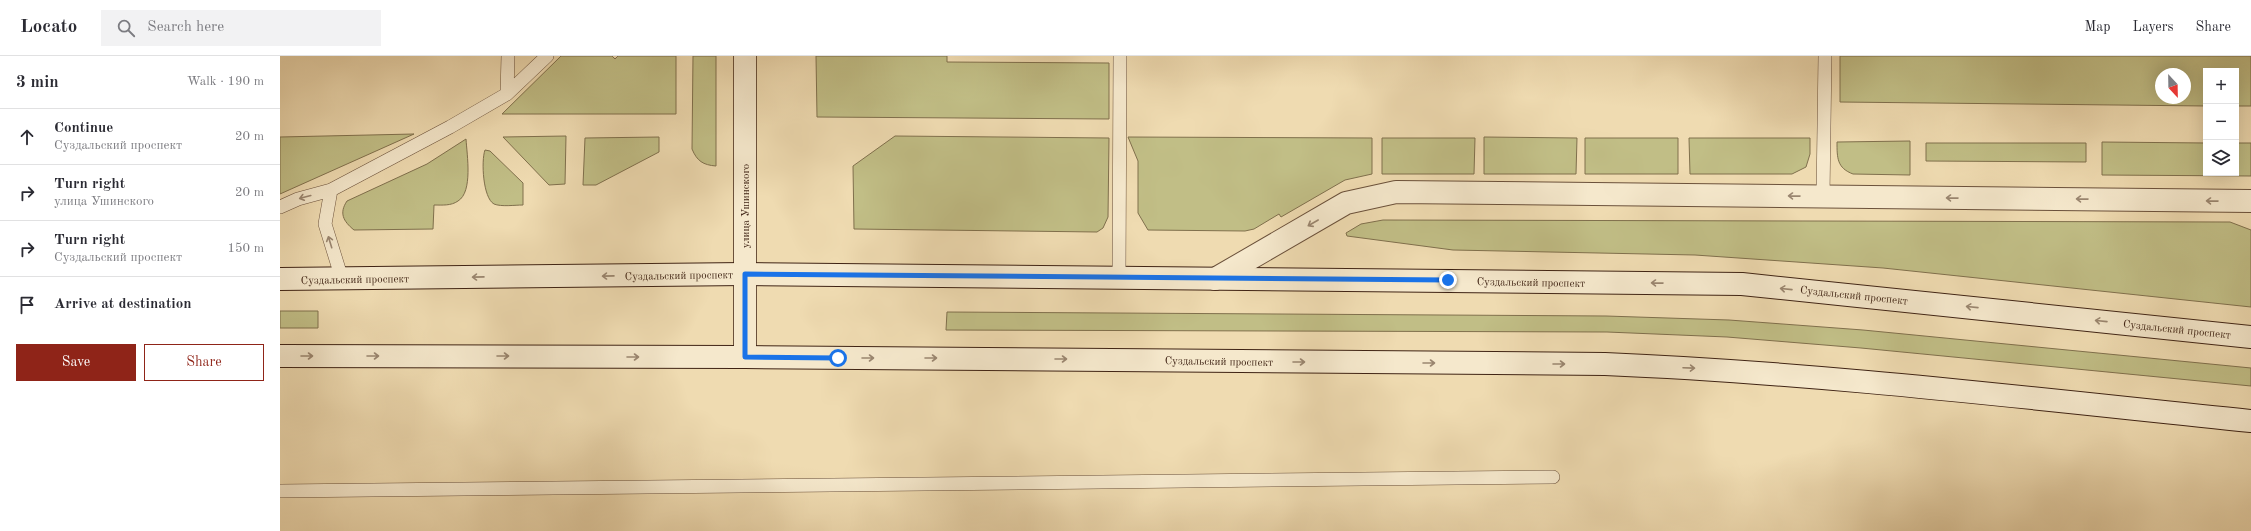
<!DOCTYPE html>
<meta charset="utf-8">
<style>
:root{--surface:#fff;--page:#f2f2f3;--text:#2b2b33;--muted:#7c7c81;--line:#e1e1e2;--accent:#8f2418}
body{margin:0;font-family:"Old Standard TT",serif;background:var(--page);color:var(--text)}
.controls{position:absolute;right:12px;top:12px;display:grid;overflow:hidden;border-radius:0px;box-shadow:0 4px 16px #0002}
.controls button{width:36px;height:36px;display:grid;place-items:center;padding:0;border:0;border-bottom:1px solid var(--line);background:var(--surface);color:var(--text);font:20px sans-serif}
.compass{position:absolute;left:1875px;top:12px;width:36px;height:36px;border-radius:50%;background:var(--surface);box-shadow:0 4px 16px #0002;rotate:158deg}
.stop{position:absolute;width:12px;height:12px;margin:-9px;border:3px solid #1a73e8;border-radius:50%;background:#fff}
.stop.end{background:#1a73e8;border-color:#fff;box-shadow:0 1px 4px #0008}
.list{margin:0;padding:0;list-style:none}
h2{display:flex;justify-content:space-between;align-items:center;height:52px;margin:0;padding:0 16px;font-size:17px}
h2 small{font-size:13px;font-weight:400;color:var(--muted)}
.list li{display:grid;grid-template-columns:26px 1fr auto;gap:12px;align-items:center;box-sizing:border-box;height:56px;padding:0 16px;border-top:1px solid var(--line)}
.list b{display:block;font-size:15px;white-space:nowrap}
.list p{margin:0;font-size:13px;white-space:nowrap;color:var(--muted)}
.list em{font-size:13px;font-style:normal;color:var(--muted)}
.actions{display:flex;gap:8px;padding:12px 16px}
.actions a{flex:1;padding:9px 0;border:1px solid var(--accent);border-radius:0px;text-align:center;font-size:14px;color:var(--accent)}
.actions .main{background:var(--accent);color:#fff}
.icon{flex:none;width:22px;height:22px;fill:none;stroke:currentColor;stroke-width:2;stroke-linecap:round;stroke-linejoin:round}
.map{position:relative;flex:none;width:1971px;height:475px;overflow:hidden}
header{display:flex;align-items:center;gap:24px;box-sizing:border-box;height:56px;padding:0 20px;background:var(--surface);border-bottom:1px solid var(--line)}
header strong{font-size:19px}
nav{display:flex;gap:22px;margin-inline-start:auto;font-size:14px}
.search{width:280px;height:36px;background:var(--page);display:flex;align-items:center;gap:10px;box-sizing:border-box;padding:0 14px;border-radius:0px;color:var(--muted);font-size:15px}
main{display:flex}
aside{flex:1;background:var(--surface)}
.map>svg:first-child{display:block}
.green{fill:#c1be86;stroke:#80704d;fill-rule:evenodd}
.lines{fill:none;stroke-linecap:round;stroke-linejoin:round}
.service-casing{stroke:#6b513b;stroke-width:14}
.minor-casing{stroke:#6b513b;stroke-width:24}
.tertiary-casing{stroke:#6b513b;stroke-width:24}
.secondary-casing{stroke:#3f2314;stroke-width:24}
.service{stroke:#f5e8cc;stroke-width:13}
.minor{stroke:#f5e8cc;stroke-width:22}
.tertiary{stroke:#f5e8cc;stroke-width:22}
.secondary{stroke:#f5e8cc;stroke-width:22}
.oneway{stroke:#9a8670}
.route{stroke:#1a73e8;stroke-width:5}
.labels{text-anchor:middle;stroke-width:3;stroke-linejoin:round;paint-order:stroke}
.street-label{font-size:11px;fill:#3f2314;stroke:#f5e8cc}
</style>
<header>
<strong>Locato</strong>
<div class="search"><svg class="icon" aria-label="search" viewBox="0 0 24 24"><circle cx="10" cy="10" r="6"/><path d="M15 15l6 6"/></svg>Search here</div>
<nav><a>Map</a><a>Layers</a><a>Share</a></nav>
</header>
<main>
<aside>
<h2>3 min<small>Walk · 190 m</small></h2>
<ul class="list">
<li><svg class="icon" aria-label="ahead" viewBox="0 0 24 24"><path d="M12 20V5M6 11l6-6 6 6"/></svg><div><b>Continue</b><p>Суздальский проспект</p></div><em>20 m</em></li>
<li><svg class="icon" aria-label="right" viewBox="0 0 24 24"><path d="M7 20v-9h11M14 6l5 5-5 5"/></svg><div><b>Turn right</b><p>улица Ушинского</p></div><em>20 m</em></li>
<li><svg class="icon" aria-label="right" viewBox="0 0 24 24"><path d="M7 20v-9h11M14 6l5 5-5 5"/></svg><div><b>Turn right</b><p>Суздальский проспект</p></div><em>150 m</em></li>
<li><svg class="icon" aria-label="arrive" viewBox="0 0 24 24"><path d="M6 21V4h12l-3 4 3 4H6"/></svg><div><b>Arrive at destination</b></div></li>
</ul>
<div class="actions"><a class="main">Save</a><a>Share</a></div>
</aside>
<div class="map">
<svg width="1971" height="475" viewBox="0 0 1971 475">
<rect width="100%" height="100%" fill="#efdbb1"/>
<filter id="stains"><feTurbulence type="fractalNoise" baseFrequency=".005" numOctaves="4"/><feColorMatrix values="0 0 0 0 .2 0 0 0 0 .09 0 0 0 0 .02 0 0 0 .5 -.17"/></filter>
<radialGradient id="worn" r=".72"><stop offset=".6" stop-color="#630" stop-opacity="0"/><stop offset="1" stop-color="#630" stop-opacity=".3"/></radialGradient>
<path class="green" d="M 281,0 L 332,0 L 335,3 L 338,0 L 396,0 L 396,58 L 222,58 Z
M 413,0 L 436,0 L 436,110 C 423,109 417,105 412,93 Z
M 536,0 L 667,0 L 667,6 L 829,7 L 829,63 L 537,61 Z
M 1560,0 L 1971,0 L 1971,50 L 1956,50 L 1956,15 L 1926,15 L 1926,50 L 1560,46 ZM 1881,18 L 1905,18 L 1905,42 L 1881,42 Z
M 134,78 L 0,138 L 0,81 Z
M 286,80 L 285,128 L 269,129 L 223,81 Z
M 615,80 L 829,82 L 828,161 L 823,172 L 817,176 L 574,173 L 573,110 Z
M 379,81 L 379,96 L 316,129 L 303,129 L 305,82 Z
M 848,81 L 1092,82 L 1092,118 L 1065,124 L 1001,161 L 999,158 L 974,173 L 965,175 L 868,174 L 858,157 L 858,105 Z
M 1204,81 L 1297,82 L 1296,118 L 1204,118 Z
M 1102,82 L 1195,82 L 1194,118 L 1102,118 Z
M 1305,82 L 1398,82 L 1398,118 L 1305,118 Z
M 1409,82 L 1530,82 L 1530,98 L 1526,111 L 1512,118 L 1410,118 Z
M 186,83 C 187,99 193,136 178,145 C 171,150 162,149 154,149 L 153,173 L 74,174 C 63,165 59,157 67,145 L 147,108 Z
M 1630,85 L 1630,119 L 1573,118 C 1557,112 1557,102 1557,86 Z
M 1822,86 L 1926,87 L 1926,117 L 1956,117 L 1956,87 L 1971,87 L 1971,120 L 1822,119 Z
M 1646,87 L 1806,87 L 1806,106 L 1646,105 Z
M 205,94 L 210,95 L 243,127 L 243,149 C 235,149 221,151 214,148 C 203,142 201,105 205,94 Z
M 1103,164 L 1950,166 L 1971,174 L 1971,251 L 1603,212 L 1415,199 L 1173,194 L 1067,180 L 1066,177 L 1081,168 Z
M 0,255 L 38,255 L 38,272 L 0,272 Z
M 667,256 L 1326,260 L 1449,264 L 1583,274 L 1971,312 L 1971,330 L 1581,292 L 1447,281 L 1327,276 L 666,274 Z"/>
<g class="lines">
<defs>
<path id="service" d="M 227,38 L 228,0
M 51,134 L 45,168 L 62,223
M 1543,140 L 1545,0
M 0,151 L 18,143 L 51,134 L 170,71 L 227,38 L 267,0
M 839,223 L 840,0
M 0,435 L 1273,421"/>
<path id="minor" d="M 935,223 L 1066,147 L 1116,136 L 1971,145"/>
<path id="tertiary" d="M 465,301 L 465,0"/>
<path id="secondary" d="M 0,223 L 465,218 L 1462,228 L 1971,281
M 0,300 L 465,301 L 1325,308 C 1541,317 1756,343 1971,365"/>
</defs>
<use href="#service" class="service-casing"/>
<use href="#minor" class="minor-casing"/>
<use href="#tertiary" class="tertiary-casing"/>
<use href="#secondary" class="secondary-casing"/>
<use href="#service" class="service"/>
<use href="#minor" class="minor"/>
<use href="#tertiary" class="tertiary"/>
<use href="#secondary" class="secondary"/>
</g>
<defs><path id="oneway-shaft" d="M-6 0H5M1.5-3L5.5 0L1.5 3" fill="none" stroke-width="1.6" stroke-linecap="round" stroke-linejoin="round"/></defs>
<g class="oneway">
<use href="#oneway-shaft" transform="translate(1514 140) rotate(-179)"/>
<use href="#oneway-shaft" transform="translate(25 141) rotate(165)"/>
<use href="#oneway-shaft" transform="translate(1672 142) rotate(-179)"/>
<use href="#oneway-shaft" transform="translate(1802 143) rotate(-179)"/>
<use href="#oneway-shaft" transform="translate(1932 145) rotate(-179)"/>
<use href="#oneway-shaft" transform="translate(1033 167) rotate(150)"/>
<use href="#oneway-shaft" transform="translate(50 186) rotate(-107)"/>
<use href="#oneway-shaft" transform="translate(328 220) rotate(179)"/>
<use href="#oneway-shaft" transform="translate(198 221) rotate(179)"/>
<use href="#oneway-shaft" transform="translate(1377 227) rotate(-179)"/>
<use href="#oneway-shaft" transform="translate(1506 233) rotate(-174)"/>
<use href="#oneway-shaft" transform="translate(1692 251) rotate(-174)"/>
<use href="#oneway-shaft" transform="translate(1821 265) rotate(-174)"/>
<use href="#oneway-shaft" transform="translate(27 300)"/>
<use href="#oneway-shaft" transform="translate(93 300)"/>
<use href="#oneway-shaft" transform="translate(223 300)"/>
<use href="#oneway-shaft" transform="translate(353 301)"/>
<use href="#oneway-shaft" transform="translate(588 302)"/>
<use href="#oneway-shaft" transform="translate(651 302)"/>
<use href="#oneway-shaft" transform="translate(781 303)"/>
<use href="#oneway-shaft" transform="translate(1019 306)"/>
<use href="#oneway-shaft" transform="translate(1149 307)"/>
<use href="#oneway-shaft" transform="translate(1279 308)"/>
<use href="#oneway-shaft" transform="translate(1409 312) rotate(2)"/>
</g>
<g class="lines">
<path class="route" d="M 558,302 L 465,301 L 465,218 L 1168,224"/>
</g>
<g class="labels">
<g class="street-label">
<text transform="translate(465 150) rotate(-90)" y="4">улица Ушинского</text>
<text transform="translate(399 219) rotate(-1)" y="4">Суздальский проспект</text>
<text transform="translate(75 223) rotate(-1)" y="4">Суздальский проспект</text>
<text transform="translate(1251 226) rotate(1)" y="4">Суздальский проспект</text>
<text transform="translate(1574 239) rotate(6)" y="4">Суздальский проспект</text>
<text transform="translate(1897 273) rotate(6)" y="4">Суздальский проспект</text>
<text transform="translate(939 305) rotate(1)" y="4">Суздальский проспект</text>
</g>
</g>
<rect width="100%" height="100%" filter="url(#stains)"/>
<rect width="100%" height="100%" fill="url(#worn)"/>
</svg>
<div class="controls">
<button>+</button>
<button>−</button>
<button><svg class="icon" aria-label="layers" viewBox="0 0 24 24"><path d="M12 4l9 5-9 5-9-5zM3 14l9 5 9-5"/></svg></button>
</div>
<svg class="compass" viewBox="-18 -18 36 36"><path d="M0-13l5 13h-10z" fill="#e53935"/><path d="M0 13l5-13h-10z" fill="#7c7c81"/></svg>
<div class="stop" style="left:558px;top:302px"></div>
<div class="stop end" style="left:1168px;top:224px"></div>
</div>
</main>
